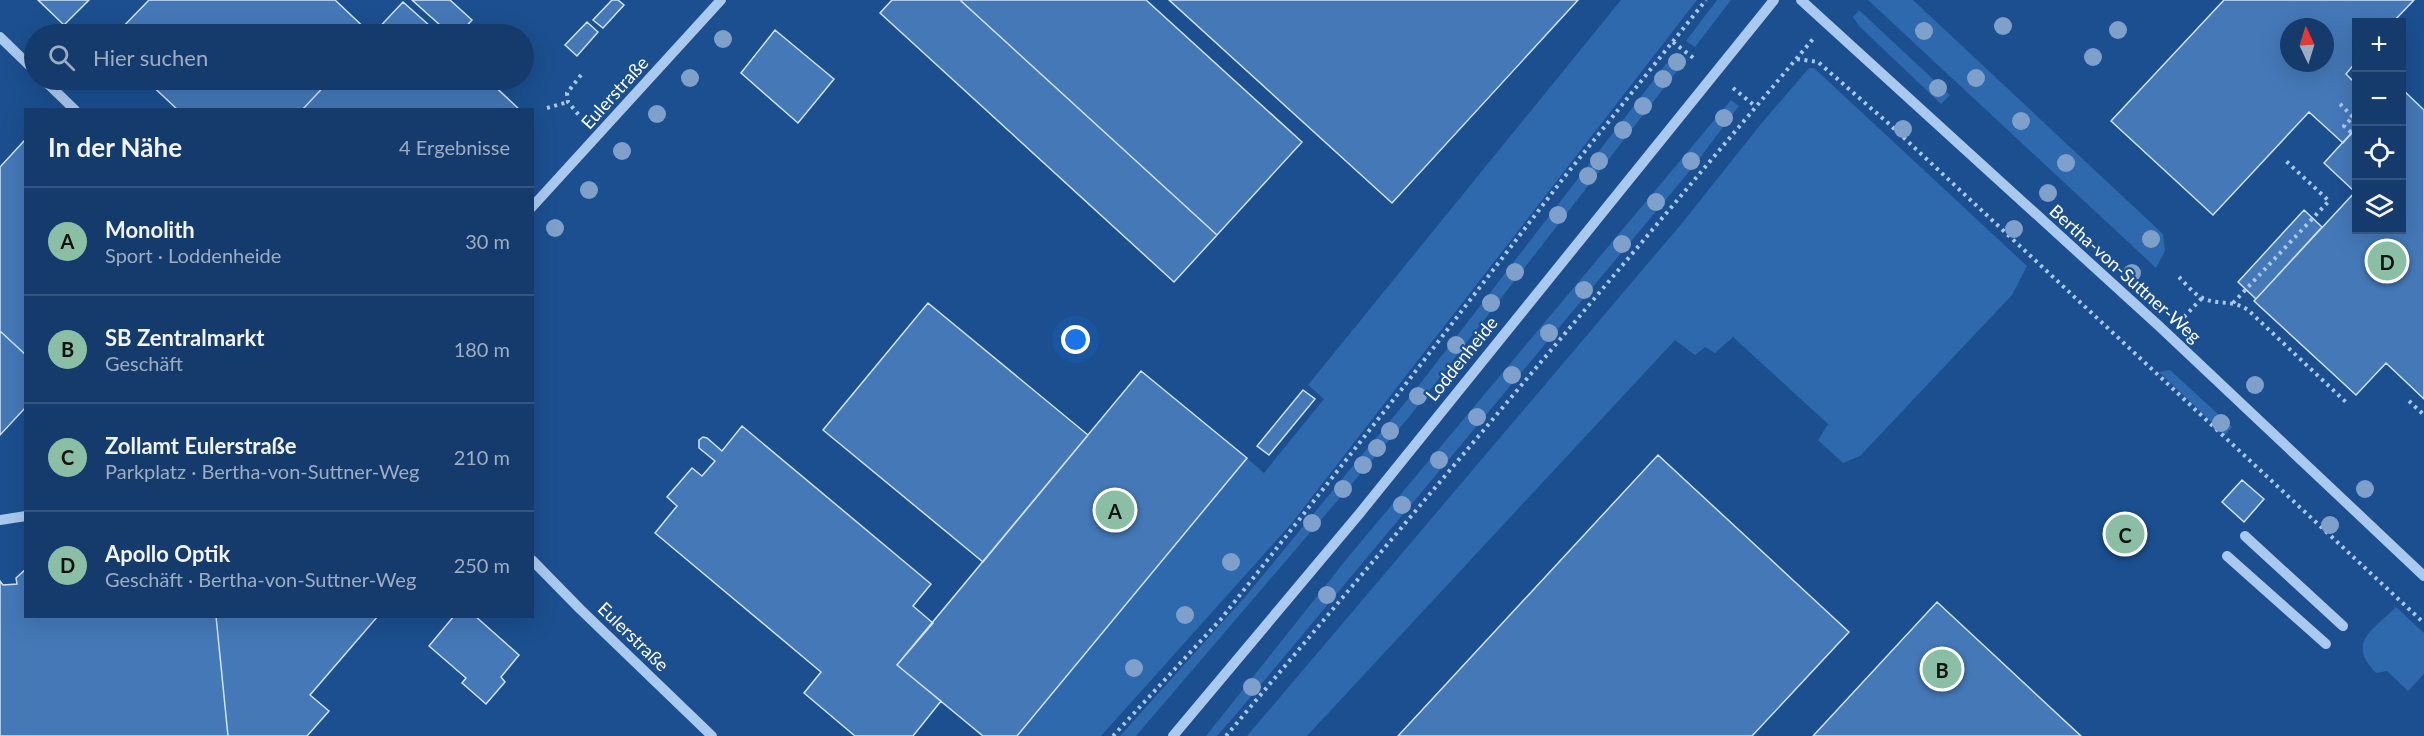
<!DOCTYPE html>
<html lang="de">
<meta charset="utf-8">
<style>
:root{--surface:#143b6b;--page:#1d4271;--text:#f1f3f6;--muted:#9dadc1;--line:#33557e;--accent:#8abfa5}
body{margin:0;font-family:Lato,sans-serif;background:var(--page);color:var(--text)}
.controls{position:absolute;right:18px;top:18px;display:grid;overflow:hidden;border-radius:0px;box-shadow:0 6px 24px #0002}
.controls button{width:54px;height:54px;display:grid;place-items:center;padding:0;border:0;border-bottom:2px solid var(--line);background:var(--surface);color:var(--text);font:30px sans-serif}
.compass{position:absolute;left:2280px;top:18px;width:54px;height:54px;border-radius:50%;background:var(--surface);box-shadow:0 6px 24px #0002;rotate:356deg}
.you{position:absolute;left:1076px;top:340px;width:21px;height:21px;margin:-15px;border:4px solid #fff;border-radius:50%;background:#1a73e8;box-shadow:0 0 0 9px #1a73e833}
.badge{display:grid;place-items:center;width:39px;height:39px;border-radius:50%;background:var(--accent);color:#111;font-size:20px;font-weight:700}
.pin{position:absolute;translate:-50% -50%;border:3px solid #fff;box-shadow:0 2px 6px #0006}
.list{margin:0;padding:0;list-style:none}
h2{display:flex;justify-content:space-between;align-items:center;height:78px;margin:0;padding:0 24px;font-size:26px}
h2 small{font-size:20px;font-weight:400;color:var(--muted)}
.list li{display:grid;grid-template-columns:39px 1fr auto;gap:18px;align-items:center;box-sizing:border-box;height:108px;padding:0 24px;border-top:2px solid var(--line)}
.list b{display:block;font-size:22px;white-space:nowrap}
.list p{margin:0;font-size:20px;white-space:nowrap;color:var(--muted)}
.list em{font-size:20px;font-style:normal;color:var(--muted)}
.icon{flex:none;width:33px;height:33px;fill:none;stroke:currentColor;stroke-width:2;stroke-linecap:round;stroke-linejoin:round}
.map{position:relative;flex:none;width:2424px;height:736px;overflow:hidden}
.search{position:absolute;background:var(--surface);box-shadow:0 6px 24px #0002;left:24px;top:24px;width:510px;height:66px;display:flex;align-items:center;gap:15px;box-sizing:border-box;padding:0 21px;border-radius:33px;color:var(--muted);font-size:22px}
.panel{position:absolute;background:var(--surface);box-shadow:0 6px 24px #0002;left:24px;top:108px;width:510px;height:510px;border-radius:0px}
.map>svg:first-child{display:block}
.green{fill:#2e69ad}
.building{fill:#4478b7;stroke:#cfe3fa;stroke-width:1.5;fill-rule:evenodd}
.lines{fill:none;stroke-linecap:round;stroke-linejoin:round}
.path{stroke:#a9c9ee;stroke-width:4;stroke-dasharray:3 4.5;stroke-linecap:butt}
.minor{stroke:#a9c9ee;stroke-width:10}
.tree{fill:#7ea0ca}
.labels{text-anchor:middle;stroke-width:4.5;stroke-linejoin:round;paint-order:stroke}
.street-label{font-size:18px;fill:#fff;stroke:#1b4f8f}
</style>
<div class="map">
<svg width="2424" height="736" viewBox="0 0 2424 736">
<rect width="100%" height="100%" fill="#1b4f8f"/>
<path class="green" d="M 1621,0 L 1697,0 L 1291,524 L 1101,736 L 1017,736 L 1247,458 L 1264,473 L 1324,399 L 1308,385 Z
M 1717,0 L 1731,0 L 1695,47 L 1686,41 Z
M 1868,0 L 1913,0 L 2163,234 L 2165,251 L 2156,268 Z
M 1859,10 L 1950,95 L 1941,104 L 1859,26 L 1853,17 Z
M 1676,55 L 1684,62 L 1409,417 L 1136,736 L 1120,736 L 1245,597 L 1413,393 L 1666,64 Z
M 1809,68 L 1814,68 L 2027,266 L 2012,295 L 1860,456 L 1843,463 L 1818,440 L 1828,424 L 1733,337 L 1715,353 L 1705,347 L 1695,355 L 1675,340 L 1307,736 L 1247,736 L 1683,222 L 1761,124 Z
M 1731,100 L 1739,106 L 1693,167 L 1238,712 L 1217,736 L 1206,736 L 1349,556 Z
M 2170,370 L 2232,427 L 2225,435 L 2159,372 Z
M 2396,607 L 2424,633 L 2424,674 L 2408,691 L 2387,671 L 2376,673 C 2346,642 2373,630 2396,607 Z"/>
<path class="building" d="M 38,0 L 89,0 L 64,25 Z
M 149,0 L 335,0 L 371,34 L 116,34 Z
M 412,0 L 450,0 L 472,20 L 459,34 L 450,34 Z
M 612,0 L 618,0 L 624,5 L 603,28 L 593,20 Z
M 892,0 L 960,0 L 1217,235 L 1174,282 L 880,13 Z
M 960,0 L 1146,0 L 1302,142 L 1217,235 Z
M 1169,0 L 1578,0 L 1392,203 Z
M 2224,0 L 2414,0 L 2393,22 L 2356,22 L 2356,62 L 2346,74 L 2356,84 L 2356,128 L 2352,133 L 2343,143 L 2309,112 L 2213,215 L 2111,121 ZM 2289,27 L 2325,27 L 2325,63 L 2289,63 Z
M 403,2 L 439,34 L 373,34 Z
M 587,22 L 598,32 L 577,56 L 565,45 Z
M 775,30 L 834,79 L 798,123 L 741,73 Z
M 146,80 L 330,80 L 302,110 L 178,110 Z
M 330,80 L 488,80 L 520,110 L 302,110 Z
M 2402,89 L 2424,110 L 2424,399 L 2386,363 L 2356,395 L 2254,301 L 2355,192 L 2324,163 L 2356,128 L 2356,230 L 2402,230 Z
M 24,141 L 26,142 L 26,355 L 0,331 L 0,167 Z
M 2304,210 L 2322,227 L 2256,299 L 2238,282 Z
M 928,303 L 1088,435 L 983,562 L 823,430 Z
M 0,331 L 26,355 L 26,407 L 0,435 Z
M 1141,371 L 1247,458 L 1017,736 L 983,736 L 897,665 Z
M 1303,390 L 1315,399 L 1269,455 L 1257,446 Z
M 742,426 L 931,584 L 913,606 L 933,623 L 897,665 L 941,701 L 913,736 L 855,736 L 804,693 L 821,672 L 655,533 L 677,506 L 667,497 L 692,468 L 702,476 L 715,461 L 699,448 L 699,440 L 703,437 L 707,438 L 722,451 Z
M 1658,455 L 1849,632 L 1752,736 L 1398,736 Z
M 2242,480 L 2264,499 L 2244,522 L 2222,502 Z
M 26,569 L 26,616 L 216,616 L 228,736 L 0,736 L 0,581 L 3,585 L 17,584 L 16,578 Z
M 1937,602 L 2081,736 L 1813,736 Z
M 216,616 L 378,616 L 310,695 L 329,711 L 307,736 L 228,736 Z
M 454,616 L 475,616 L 519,655 L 501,677 L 505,682 L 486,704 L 462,683 L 466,678 L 429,646 Z"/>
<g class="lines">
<path class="path" d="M 1673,42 L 1696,60
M 1797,59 L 1818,62 L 1888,123 L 2424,623
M 581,75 L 567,93 L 568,102 L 583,120
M 1733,88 L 1755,106
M 2340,104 L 2353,117 L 2344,126 L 2352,133
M 547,108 L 568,102
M 2179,277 C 2186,284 2195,296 2205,299 C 2220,305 2234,300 2248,310 L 2348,404
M 2233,303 L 2329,201 L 2286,161
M 2184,317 L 2202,298
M 2409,401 L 2424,415
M 1113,736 L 1221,619 L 1405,385 L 1562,180 L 1706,0
M 1226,736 L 1813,39"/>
<path class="minor" d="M 1801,0 L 2159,326 L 2424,576
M 0,37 L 34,70
M 44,80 L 75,110
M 532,207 L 721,0
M 0,520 L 26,516
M 2245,536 L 2343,626
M 2227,556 L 2326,644
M 532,560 L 580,609 L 712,736
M 1173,736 L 1360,513 L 1774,0"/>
</g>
<g class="tree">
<circle cx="2003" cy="26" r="9"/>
<circle cx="2118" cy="30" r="9"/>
<circle cx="1924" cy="31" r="9"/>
<circle cx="723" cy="39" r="9"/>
<circle cx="2093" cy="57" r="9"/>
<circle cx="1677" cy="62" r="9"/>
<circle cx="690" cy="78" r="9"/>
<circle cx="1976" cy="78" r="9"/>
<circle cx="1663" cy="79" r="9"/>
<circle cx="1938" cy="88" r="9"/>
<circle cx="1643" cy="106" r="9"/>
<circle cx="657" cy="114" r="9"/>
<circle cx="1724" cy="118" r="9"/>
<circle cx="2021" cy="121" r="9"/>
<circle cx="1903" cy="129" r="9"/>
<circle cx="1623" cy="130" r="9"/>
<circle cx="622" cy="151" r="9"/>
<circle cx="1599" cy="161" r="9"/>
<circle cx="1691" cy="161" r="9"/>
<circle cx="2066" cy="163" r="9"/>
<circle cx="1588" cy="176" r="9"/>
<circle cx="589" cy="190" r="9"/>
<circle cx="2048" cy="193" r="9"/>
<circle cx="1656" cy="202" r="9"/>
<circle cx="1558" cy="215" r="9"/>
<circle cx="555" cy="228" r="9"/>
<circle cx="2014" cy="229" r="9"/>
<circle cx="2151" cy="239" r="9"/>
<circle cx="1622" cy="244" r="9"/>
<circle cx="1515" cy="272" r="9"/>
<circle cx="2132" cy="273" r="9"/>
<circle cx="1584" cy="290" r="9"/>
<circle cx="1491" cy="303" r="9"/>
<circle cx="1549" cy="333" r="9"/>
<circle cx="1456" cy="345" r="9"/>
<circle cx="1512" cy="375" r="9"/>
<circle cx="2255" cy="385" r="9"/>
<circle cx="1418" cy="396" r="9"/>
<circle cx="1477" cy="417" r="9"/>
<circle cx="2221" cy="423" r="9"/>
<circle cx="1390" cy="431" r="9"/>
<circle cx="1377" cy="448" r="9"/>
<circle cx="1439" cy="460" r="9"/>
<circle cx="1363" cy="465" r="9"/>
<circle cx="1343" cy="489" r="9"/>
<circle cx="2365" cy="489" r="9"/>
<circle cx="1402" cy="505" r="9"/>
<circle cx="1312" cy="523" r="9"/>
<circle cx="2330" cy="525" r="9"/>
<circle cx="1231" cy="562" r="9"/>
<circle cx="1327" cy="595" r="9"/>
<circle cx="1185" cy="615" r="9"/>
<circle cx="1134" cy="668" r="9"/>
<circle cx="1252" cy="687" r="9"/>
</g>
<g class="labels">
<g class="street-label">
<text transform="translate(615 93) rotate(-48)" y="6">Eulerstraße</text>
<text transform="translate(2125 274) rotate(42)" y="6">Bertha-von-Suttner-Weg</text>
<text transform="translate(1462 359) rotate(-51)" y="6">Loddenheide</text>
<text transform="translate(633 637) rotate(44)" y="6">Eulerstraße</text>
</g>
</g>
</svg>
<div class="controls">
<button>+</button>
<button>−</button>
<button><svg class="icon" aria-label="locate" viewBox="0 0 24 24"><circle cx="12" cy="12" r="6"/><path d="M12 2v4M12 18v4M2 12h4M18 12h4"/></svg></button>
<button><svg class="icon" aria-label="layers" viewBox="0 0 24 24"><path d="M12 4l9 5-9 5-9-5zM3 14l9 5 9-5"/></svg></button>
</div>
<svg class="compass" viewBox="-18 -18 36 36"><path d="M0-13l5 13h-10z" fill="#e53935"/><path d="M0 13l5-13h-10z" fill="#9dadc1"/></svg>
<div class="you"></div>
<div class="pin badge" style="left:1115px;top:510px">A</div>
<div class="pin badge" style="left:1942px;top:669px">B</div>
<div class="pin badge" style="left:2125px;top:534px">C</div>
<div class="pin badge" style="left:2387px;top:261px">D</div>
<div class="search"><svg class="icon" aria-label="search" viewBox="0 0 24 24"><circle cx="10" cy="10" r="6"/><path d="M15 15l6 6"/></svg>Hier suchen</div>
<section class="panel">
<h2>In der Nähe<small>4 Ergebnisse</small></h2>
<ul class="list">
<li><span class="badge">A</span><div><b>Monolith</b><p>Sport · Loddenheide</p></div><em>30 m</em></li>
<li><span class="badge">B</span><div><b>SB Zentralmarkt</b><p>Geschäft</p></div><em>180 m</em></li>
<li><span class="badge">C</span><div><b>Zollamt Eulerstraße</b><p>Parkplatz · Bertha-von-Suttner-Weg</p></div><em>210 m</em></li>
<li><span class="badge">D</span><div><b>Apollo Optik</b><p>Geschäft · Bertha-von-Suttner-Weg</p></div><em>250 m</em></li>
</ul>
</section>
</div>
